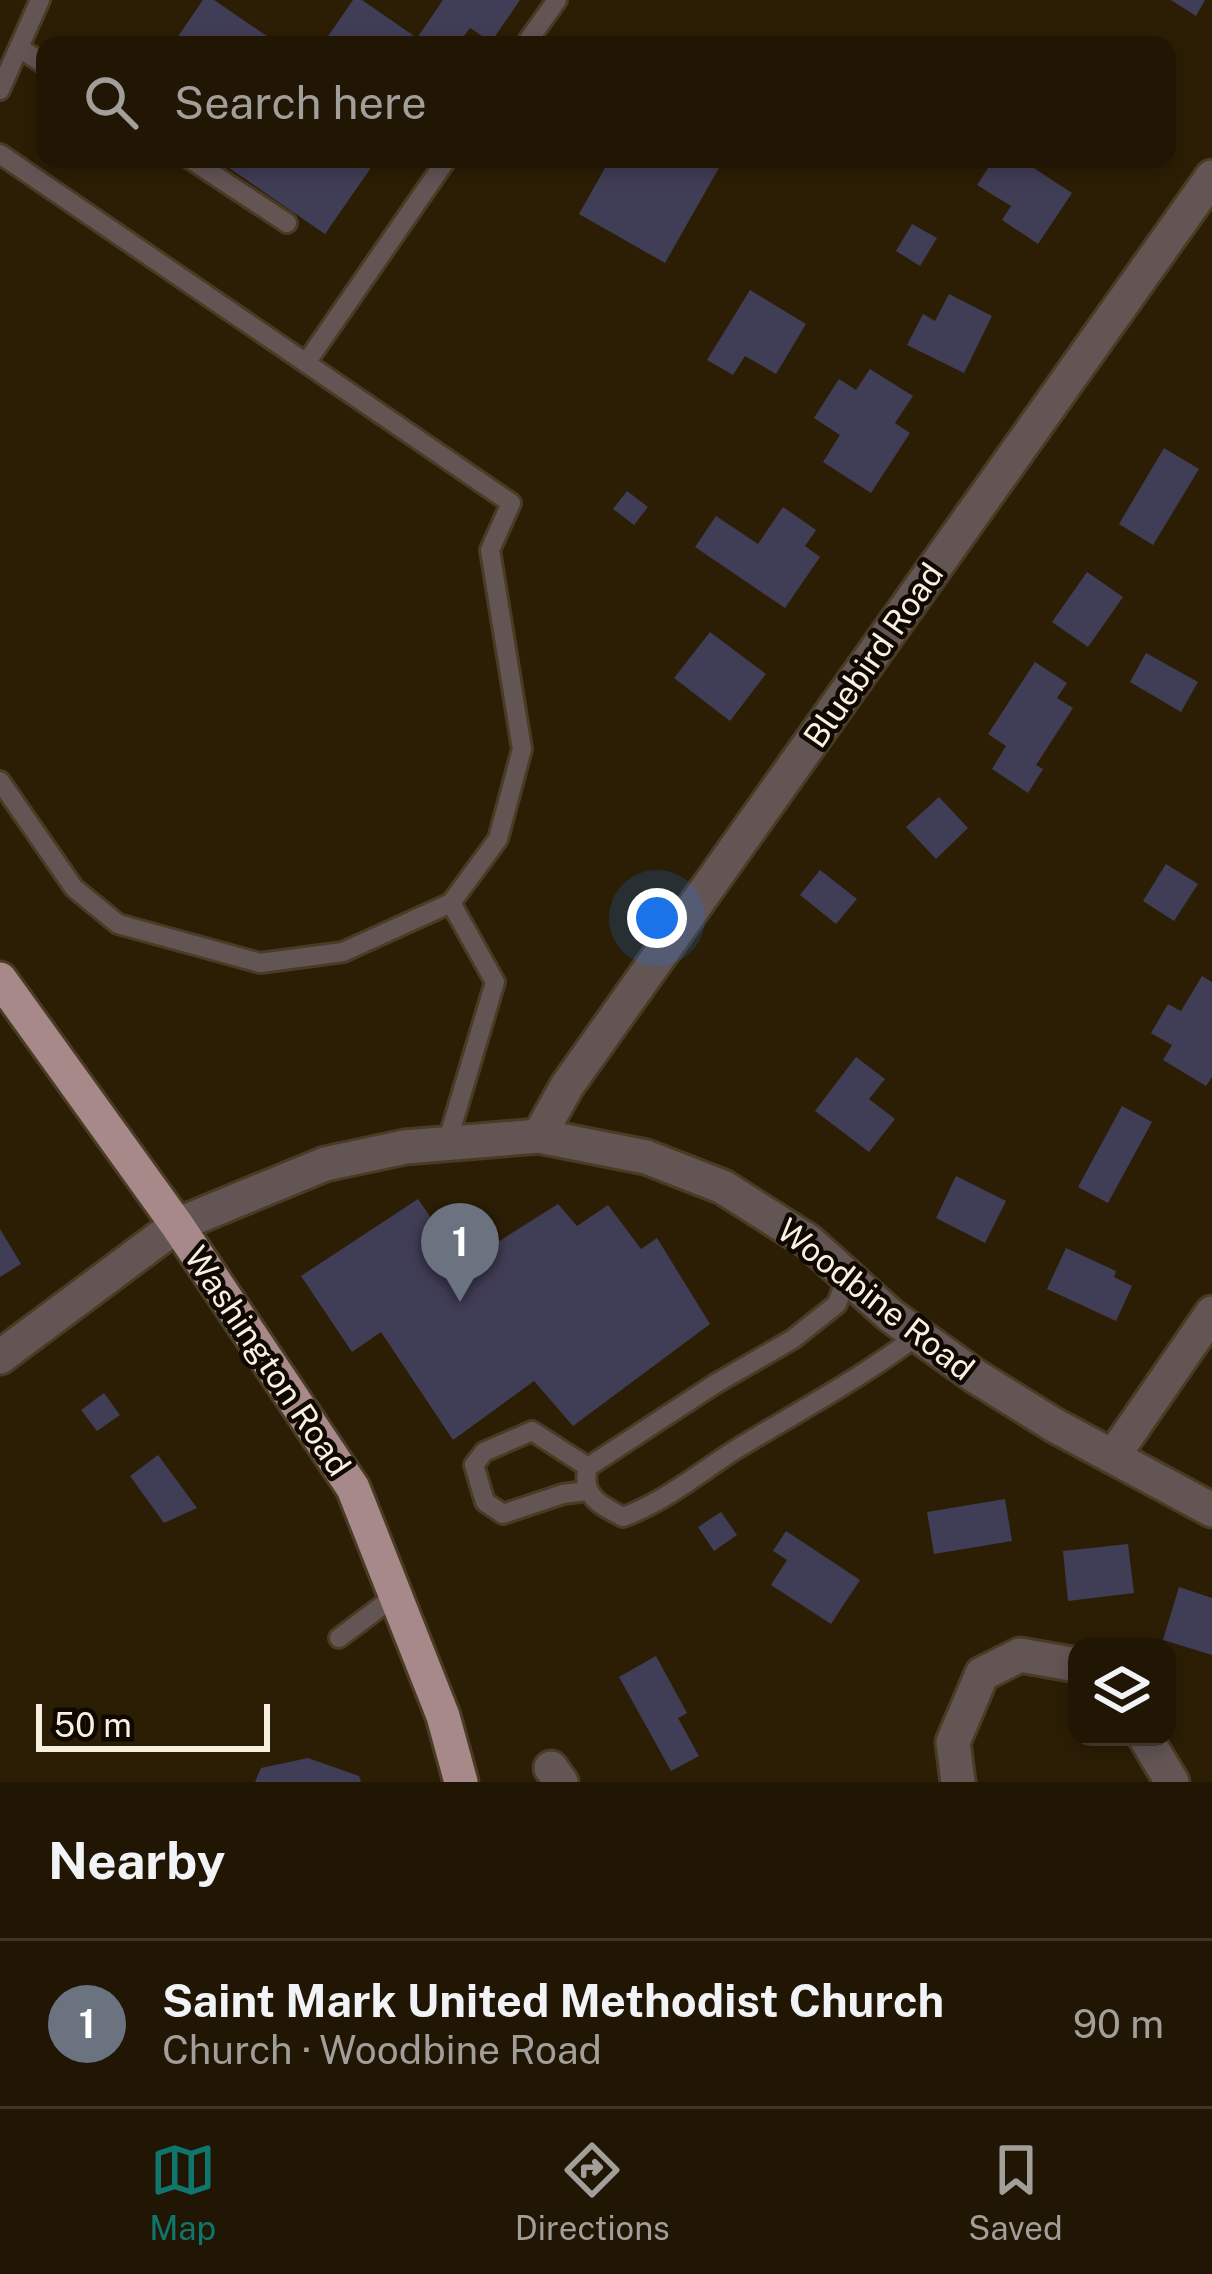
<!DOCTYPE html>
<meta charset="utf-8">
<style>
:root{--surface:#211604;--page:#291f0e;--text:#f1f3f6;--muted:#a29f9a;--line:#3e3526;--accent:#0f766e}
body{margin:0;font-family:"Public Sans",sans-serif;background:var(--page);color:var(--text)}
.controls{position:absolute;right:36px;bottom:36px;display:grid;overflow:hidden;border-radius:24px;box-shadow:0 6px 18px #0003}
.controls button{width:108px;height:108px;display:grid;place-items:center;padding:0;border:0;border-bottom:3px solid var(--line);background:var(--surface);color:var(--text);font:60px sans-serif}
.scale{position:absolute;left:36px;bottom:30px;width:234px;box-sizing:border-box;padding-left:12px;border:6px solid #f9f0e1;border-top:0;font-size:33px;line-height:42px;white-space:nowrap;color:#f9f0e1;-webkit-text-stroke:9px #0f0902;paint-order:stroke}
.you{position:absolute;left:657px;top:918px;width:42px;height:42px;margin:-30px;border:9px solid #fff;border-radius:50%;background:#1a73e8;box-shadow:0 0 0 18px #1a73e833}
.badge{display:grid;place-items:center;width:78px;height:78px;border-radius:50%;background:var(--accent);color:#fff;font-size:39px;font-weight:700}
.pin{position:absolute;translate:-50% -99px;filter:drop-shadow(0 3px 6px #0008)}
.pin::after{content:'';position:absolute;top:63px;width:42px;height:36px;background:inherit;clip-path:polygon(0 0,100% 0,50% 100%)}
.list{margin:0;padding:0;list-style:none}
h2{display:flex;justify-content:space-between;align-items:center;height:156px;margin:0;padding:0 48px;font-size:51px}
h2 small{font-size:39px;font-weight:400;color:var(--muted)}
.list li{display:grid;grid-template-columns:78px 1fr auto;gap:36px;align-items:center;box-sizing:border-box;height:168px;padding:0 48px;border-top:3px solid var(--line)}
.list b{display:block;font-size:45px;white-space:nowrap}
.list p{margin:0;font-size:39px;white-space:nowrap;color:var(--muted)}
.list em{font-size:39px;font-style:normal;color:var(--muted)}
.icon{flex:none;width:66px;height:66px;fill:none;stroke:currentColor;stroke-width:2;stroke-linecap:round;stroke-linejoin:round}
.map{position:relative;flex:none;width:1212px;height:1782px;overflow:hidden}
.search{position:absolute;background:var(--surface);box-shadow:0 6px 18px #0003;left:36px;right:36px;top:36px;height:132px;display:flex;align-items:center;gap:30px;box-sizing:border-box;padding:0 42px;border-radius:24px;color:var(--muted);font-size:45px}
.sheet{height:324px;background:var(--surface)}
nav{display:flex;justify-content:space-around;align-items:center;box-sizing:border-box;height:168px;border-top:3px solid var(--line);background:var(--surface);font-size:33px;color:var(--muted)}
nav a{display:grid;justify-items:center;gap:6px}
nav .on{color:var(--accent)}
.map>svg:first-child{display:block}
.building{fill:#403d56}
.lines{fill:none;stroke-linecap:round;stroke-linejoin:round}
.service-casing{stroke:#493b24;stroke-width:24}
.minor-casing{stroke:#493b24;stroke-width:39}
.primary-casing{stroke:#493b24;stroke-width:39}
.service{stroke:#645555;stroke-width:18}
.minor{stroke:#645555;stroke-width:33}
.primary{stroke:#a88989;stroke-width:33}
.labels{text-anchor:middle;stroke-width:9;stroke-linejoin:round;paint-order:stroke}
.street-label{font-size:33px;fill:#f9f0e1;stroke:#0f0902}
</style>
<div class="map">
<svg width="1212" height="1782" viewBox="0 0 1212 1782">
<rect width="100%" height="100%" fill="#2c1e05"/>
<path class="building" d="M 203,0 L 214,0 L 280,45 L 172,45 Z
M 353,0 L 362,0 L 417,38 L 443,0 L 520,0 L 491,42 L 470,28 L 457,45 L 322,45 Z
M 1171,0 L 1205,0 L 1196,16 Z
M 216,159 L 377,159 L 325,234 Z
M 610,159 L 724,159 L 665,263 L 579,214 Z
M 994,159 L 1020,159 L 1072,193 L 1038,244 L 1002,220 L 1011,206 L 977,185 Z
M 912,224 L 937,238 L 920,266 L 896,251 Z
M 750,290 L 806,324 L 776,374 L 745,356 L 733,375 L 707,360 Z
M 949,294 L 992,316 L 964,373 L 907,345 L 923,314 L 935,321 Z
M 870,369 L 913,396 L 895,423 L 910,433 L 871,493 L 823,462 L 840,435 L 814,418 L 839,379 L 856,390 Z
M 1164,448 L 1199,469 L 1153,545 L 1119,524 Z
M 627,491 L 648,507 L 634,525 L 613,509 Z
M 783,507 L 816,530 L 805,546 L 820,557 L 785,608 L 695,547 L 716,516 L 758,544 Z
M 1087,572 L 1123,597 L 1088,647 L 1052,622 Z
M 710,632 L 766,674 L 730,721 L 674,678 Z
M 1146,653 L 1198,682 L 1181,712 L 1130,682 Z
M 1035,662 L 1067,683 L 1057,698 L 1073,708 L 1036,765 L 1043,769 L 1028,793 L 992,769 L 1006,746 L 988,734 Z
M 939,797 L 968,828 L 936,859 L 906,827 Z
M 1166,864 L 1198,884 L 1174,921 L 1143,901 Z
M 820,870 L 857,899 L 836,924 L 800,895 Z
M 1202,976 L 1212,982 L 1212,1077 L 1206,1086 L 1163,1060 L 1172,1045 L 1151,1033 L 1168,1004 L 1181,1011 Z
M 856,1057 L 885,1079 L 869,1099 L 895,1119 L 869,1152 L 815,1111 Z
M 1122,1106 L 1152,1122 L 1108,1203 L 1078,1187 Z
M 956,1176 L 1006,1201 L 985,1243 L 936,1218 Z
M 418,1199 L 456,1254 L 482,1252 L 558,1204 L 577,1226 L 608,1205 L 641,1249 L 657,1238 L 710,1324 L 573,1426 L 534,1381 L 453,1440 L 381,1332 L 352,1352 L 301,1276 Z
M 0,1229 L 21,1264 L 0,1277 Z
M 1066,1248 L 1116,1271 L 1114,1277 L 1132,1286 L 1116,1321 L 1047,1289 Z
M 104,1393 L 120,1415 L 97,1431 L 81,1410 Z
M 158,1455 L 197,1508 L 164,1523 L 130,1476 Z
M 1005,1499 L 1012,1541 L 934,1554 L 927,1512 Z
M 721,1512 L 737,1535 L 714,1551 L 698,1527 Z
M 786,1531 L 860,1580 L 831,1624 L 771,1585 L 787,1560 L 773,1551 Z
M 1128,1544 L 1134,1593 L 1068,1601 L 1063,1551 Z
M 1179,1587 L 1212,1598 L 1212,1655 L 1163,1640 Z
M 656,1656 L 687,1713 L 678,1718 L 699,1756 L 671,1771 L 619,1677 Z
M 308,1758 L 359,1776 L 361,1782 L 255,1782 L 261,1768 Z"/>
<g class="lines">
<defs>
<path id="service" d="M 525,45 L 557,0
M 20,48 L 45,65
M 0,90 L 40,0
M 0,154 L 511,503 L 490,550 L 522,749 L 498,839 L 451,903 L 343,952 L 260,963 L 118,924 L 74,888 L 0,781
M 190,159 L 287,223
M 306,363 L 447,159
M 447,1143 L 495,982 L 451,903
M 847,1276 L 837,1304 L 793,1339 L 715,1384 L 588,1467 C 580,1495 600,1505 623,1517 C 664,1502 699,1473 735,1450 C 797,1412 860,1379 918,1335
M 587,1491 L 563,1494 L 503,1514 L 485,1502 L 474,1465 L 484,1452 L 532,1431 L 588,1467
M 339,1638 L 395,1596"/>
<path id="minor" d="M 539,1136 L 567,1086 L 1212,177
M 0,1357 L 177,1225 L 325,1164 L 405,1147 L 539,1136 L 646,1157 L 723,1187 L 808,1241 L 890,1315 L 975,1376 L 1054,1425 L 1212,1510
M 1114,1455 L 1212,1313
M 1145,1737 L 1172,1782
M 551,1768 L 561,1782
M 958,1782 L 953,1742 L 982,1674 L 1020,1655 L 1077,1665"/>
<path id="primary" d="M 0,979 L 177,1225 L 353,1488 L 443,1716 L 461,1782"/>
</defs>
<use href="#service" class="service-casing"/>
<use href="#minor" class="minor-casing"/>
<use href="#primary" class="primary-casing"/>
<use href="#service" class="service"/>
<use href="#minor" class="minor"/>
<use href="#primary" class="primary"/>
</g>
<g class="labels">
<g class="street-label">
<text transform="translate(873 655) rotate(-55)" y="12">Bluebird Road</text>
<text transform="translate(876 1299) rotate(38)" y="12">Woodbine Road</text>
<text transform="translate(268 1361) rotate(56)" y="12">Washington Road</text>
</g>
</g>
</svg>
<div class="controls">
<button><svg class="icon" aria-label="layers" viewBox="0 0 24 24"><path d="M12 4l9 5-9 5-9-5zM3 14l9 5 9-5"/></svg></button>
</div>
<div class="scale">50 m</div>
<div class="you"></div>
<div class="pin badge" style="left:460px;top:1302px;background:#6b7280">1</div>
<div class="search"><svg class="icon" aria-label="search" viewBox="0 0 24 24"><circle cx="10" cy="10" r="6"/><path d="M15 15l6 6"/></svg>Search here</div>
</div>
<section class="sheet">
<h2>Nearby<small></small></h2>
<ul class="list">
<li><span class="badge" style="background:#6b7280">1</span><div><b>Saint Mark United Methodist Church</b><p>Church · Woodbine Road</p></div><em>90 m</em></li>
</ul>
</section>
<nav>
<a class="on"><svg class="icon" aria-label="map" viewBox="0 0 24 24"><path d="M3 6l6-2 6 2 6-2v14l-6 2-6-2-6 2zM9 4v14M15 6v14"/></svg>Map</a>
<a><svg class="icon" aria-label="directions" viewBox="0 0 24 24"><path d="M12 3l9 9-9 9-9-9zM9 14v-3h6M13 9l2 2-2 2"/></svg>Directions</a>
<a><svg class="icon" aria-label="saved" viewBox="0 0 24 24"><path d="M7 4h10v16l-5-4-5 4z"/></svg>Saved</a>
</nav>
